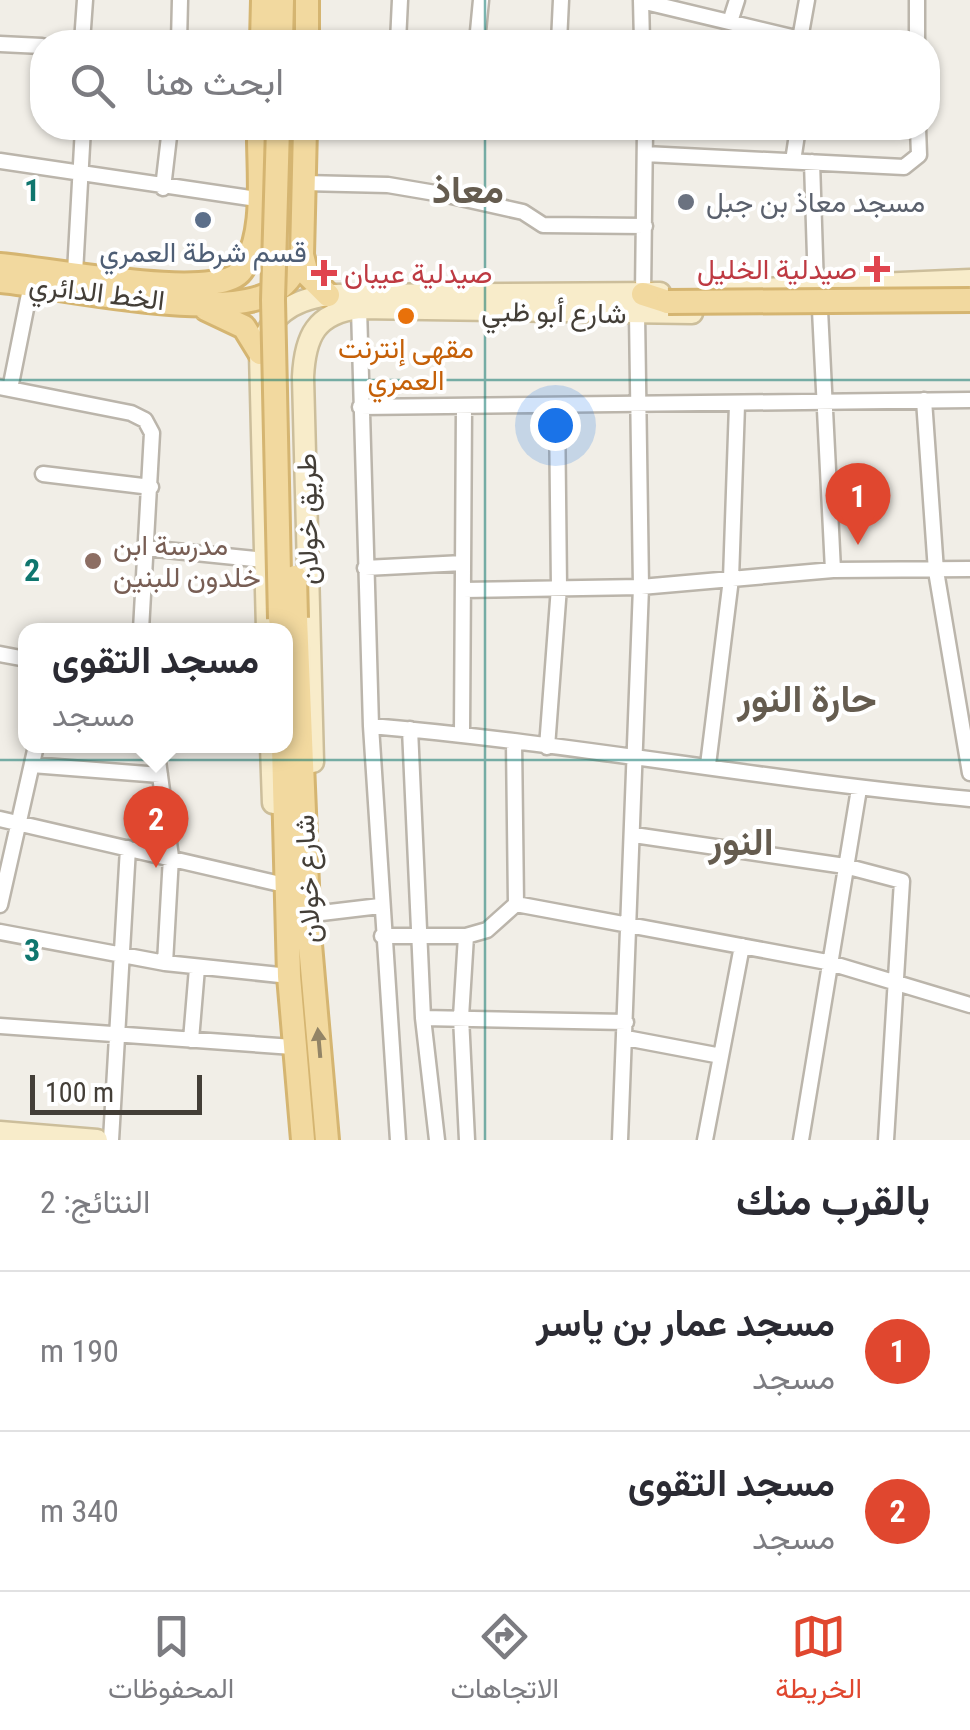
<!DOCTYPE html>
<html lang="ar">
<meta charset="utf-8">
<style>
:root{--surface:#fff;--page:#f2f2f3;--text:#2b2b33;--muted:#7c7c81;--line:#e1e1e2;--accent:#e0472f}
body{margin:0;font-family:"Roboto Condensed",Vazirmatn,sans-serif;background:var(--page);color:var(--text);direction:rtl}
.scale{position:absolute;left:30px;bottom:25px;width:172px;box-sizing:border-box;padding-left:10px;border:5px solid #433e37;border-top:0;font-size:28px;line-height:35px;white-space:nowrap;color:#433e37;-webkit-text-stroke:8px #fff;paint-order:stroke}
.you{position:absolute;left:555px;top:425px;width:35px;height:35px;margin:-25px;border:8px solid #fff;border-radius:50%;background:#1a73e8;box-shadow:0 0 0 15px #1a73e833}
.badge{display:grid;place-items:center;width:65px;height:65px;border-radius:50%;background:var(--accent);color:#fff;font-size:32px;font-weight:700}
.pin{position:absolute;translate:-50% -82px;filter:drop-shadow(0 2px 5px #0008)}
.pin::after{content:'';position:absolute;top:52px;width:35px;height:30px;background:inherit;clip-path:polygon(0 0,100% 0,50% 100%)}
.popup{position:absolute;left:18px;top:623px;width:275px;height:130px;box-sizing:border-box;display:grid;place-content:center;border-radius:20px;background:var(--surface);filter:drop-shadow(0 2px 8px #0005);font-size:32px;white-space:nowrap;color:var(--muted)}
.popup b{font-size:38px;color:var(--text)}
.popup::after{content:'';position:absolute;left:50%;top:100%;margin-left:-20px;border:20px solid transparent;border-top-color:var(--surface)}
.list{margin:0;padding:0;list-style:none}
h2{display:flex;justify-content:space-between;align-items:center;height:130px;margin:0;padding:0 40px;font-size:42px}
h2 small{font-size:32px;font-weight:400;color:var(--muted)}
.list li{display:grid;grid-template-columns:65px 1fr auto;gap:30px;align-items:center;box-sizing:border-box;height:160px;padding:0 40px;border-top:2px solid var(--line)}
.list b{display:block;font-size:38px;white-space:nowrap}
.list p{margin:0;font-size:32px;white-space:nowrap;color:var(--muted)}
.list em{font-size:32px;font-style:normal;color:var(--muted)}
.icon{flex:none;width:55px;height:55px;fill:none;stroke:currentColor;stroke-width:2;stroke-linecap:round;stroke-linejoin:round}
.map{position:relative;flex:none;width:970px;height:1140px;overflow:hidden;direction:ltr}
.search{position:absolute;background:var(--surface);box-shadow:0 2px 8px #0004;left:30px;right:30px;top:30px;height:110px;display:flex;align-items:center;gap:25px;box-sizing:border-box;padding:0 35px;border-radius:40px;color:var(--muted);font-size:38px}
.sheet{height:450px;background:var(--surface)}
nav{display:flex;justify-content:space-around;align-items:center;box-sizing:border-box;height:140px;border-top:2px solid var(--line);background:var(--surface);font-size:28px;color:var(--muted)}
nav a{display:grid;justify-items:center;gap:5px}
nav .on{color:var(--accent)}
.map>svg:first-child{display:block}
.lines{fill:none;stroke-linecap:round;stroke-linejoin:round}
.street-casing{stroke:#bbb5ab;stroke-width:19}
.secondary-casing{stroke:#ccbe9b;stroke-width:25}
.primary-casing{stroke:#d5b571;stroke-width:28}
.street{stroke:#fff;stroke-width:14}
.secondary{stroke:#f8ecca;stroke-width:20}
.primary{stroke:#f2d99f;stroke-width:22}
.primary-bridge-casing{stroke:#d5b571;stroke-width:28;stroke-linecap:butt}
.primary-bridge{stroke:#f2d99f;stroke-width:22}
.oneway{fill:#928466}
.grid{fill:none;stroke:#0f766e;stroke-width:2.5;stroke-opacity:0.55}
.worship-dot{fill:#6b7280;stroke:#fff;stroke-width:4}
.service-dot{fill:#5c6f8a;stroke:#fff;stroke-width:4}
.health-dot{fill:#e0444e;stroke:#fff;stroke-width:4}
.food-dot{fill:#e8710a;stroke:#fff;stroke-width:4}
.education-dot{fill:#8d6e63;stroke:#fff;stroke-width:4}
.labels{text-anchor:middle;stroke-width:8;stroke-linejoin:round;paint-order:stroke}
.worship-label{font-size:28px;fill:#5b616d;stroke:#fff;text-anchor:start}
.service-label{font-size:28px;fill:#4e5e75;stroke:#fff}
.health-label{font-size:28px;fill:#be3a42;stroke:#fff;text-anchor:end}
.street-label{font-size:28px;fill:#433e37;stroke:#fff}
.food-label{font-size:28px;fill:#c56008;stroke:#fff}
.education-label{font-size:28px;fill:#785e54;stroke:#fff;text-anchor:start}
.district-label{font-size:38px;font-weight:bold;fill:#655c4f;stroke:#fff}
.grid-label{font-size:32px;text-anchor:middle;font-weight:bold;fill:#0f766e;stroke:#fff;stroke-width:8;stroke-linejoin:round;paint-order:stroke}
</style>
<div class="map">
<svg width="970" height="1140" viewBox="0 0 970 1140">
<rect width="100%" height="100%" fill="#f1eee7"/>
<g class="lines">
<defs>
<path id="street" d="M 641,0 L 642,42
M 917,0 L 917,42
M 641,1 L 800,39 L 840,42
M 730,22 L 737,0
M 800,39 L 807,0
M 82,42 L 85,0
M 179,42 L 180,0
M 398,42 L 400,0
M 477,42 L 481,0
M 559,42 L 561,0
M 0,44 L 42,46
M 590,128 L 645,130 L 643,294
M 645,154 L 904,167 L 919,155 L 918,128
M 0,161 L 257,199
M 793,161 L 798,128
M 812,162 L 816,288
M 304,183 L 388,185 L 447,195 L 523,212 L 543,225 L 645,226
M 163,188 L 170,128
M 75,273 L 83,128
M 359,308 L 371,726 L 398,1140
M 820,310 L 833,570
M 0,387 L 131,413 L 145,420 L 152,433 L 141,630
M 10,389 L 31,284
M 924,400 L 936,571 L 970,773
M 360,407 L 970,400
M 43,474 L 151,487
M 146,548 L 265,560
M 365,568 L 463,563
M 463,590 L 641,587 L 833,570 L 970,569
M 0,654 L 26,659
M 371,726 C 572,743 770,781 970,799
M 410,729 L 423,1018 L 437,1140
M 462,734 L 464,407
M 514,742 L 516,904
M 156,746 L 171,857 L 165,963
M 547,747 L 559,587 L 557,408
M 32,765 L 160,775
M 708,765 L 731,579 L 737,405
M 0,819 L 276,883
M 634,835 L 845,866 L 902,881 L 886,1140
M 0,905 L 36,746
M 313,914 L 380,906
M 0,932 L 165,963 L 289,976
M 382,936 L 466,936 L 487,930 L 516,904 L 827,962 L 970,1005
M 466,936 L 461,1017 L 467,1140
M 423,1018 L 626,1022
M 0,1026 L 293,1047
M 626,1038 L 721,1056
M 191,1040 L 197,968
M 111,1140 L 128,848
M 620,1140 L 641,587 L 637,314
M 705,1140 L 742,946
M 801,1140 L 859,789"/>
<path id="secondary" d="M 714,291 L 970,280
M 267,630 L 260,353 C 268,316 291,300 328,295 L 660,293
M 271,746 L 273,803
M 313,762 L 303,377 C 305,336 316,313 359,308 L 692,313
M 0,1132 L 97,1140"/>
<path id="primary" d="M 262,42 L 263,0
M 281,42 L 282,0
M 307,42 L 307,0
M 305,128 L 302,255 L 307,274 L 328,295
M 0,265 C 44,268 217,303 241,271 C 268,236 258,169 259,128
M 0,281 C 67,287 219,324 275,291 C 289,283 296,269 302,255
M 643,294 L 668,302
M 206,309 L 244,327 L 260,353
M 296,618 L 309,933 L 327,1140
M 283,746 L 289,976 L 303,1140"/>
</defs>
<use href="#street" class="street-casing"/>
<use href="#secondary" class="secondary-casing"/>
<use href="#primary" class="primary-casing"/>
<use href="#street" class="street"/>
<use href="#secondary" class="secondary"/>
<use href="#primary" class="primary"/>
<defs>
<path id="primary-bridge" d="M 278,128 L 273,300 L 280,619
M 668,302 L 970,300
M 295,577 L 296,618"/>
</defs>
<use href="#primary-bridge" class="primary-bridge-casing"/>
<use href="#primary-bridge" class="primary-bridge"/>
</g>
<defs><path id="oneway-solid" d="M-6-.8H1V-3.2L6.5 0L1 3.2V.8H-6Z" transform="scale(2.5)"/></defs>
<use class="oneway" href="#oneway-solid" transform="translate(319 1043) rotate(-95)"/>
<path class="grid" d="M 485,0 L 485,42M 485,128 L 485,1140M 0,380 L 970,380M 0,760 L 970,760"/>
<circle class="worship-dot" cx="686" cy="202" r="10"/>
<circle class="service-dot" cx="203" cy="220" r="10"/>
<g class="health-dot">
<path d="M872 254h10v10h10v10h-10v10h-10v-10h-10v-10h10z"/>
<path d="M319 258h10v10h10v10h-10v10h-10v-10h-10v-10h10z"/>
</g>
<circle class="food-dot" cx="406" cy="316" r="10"/>
<circle class="education-dot" cx="93" cy="561" r="10"/>
<g class="labels">
<g class="worship-label">
<text x="706" y="212">مسجد معاذ بن جبل</text>
</g>
<g class="service-label">
<text x="203" y="262">قسم شرطة العمري</text>
</g>
<g class="health-label">
<text x="857" y="279">صيدلية الخليل</text>
<text x="344" y="283" text-anchor="start">صيدلية عيبان</text>
</g>
<g class="street-label">
<text transform="translate(97 292) rotate(7)" y="10">الخط الدائري</text>
<text transform="translate(554 312) rotate(1)" y="10">شارع أبو ظبي</text>
<text transform="translate(307 519) rotate(-91)" y="10">طريق خولان</text>
<text transform="translate(307 879) rotate(-93)" y="10">شارع خولان</text>
</g>
<g class="food-label">
<text x="406" y="358">مقهى إنترنت<tspan x="406" dy="32">العمري</tspan></text>
</g>
<g class="education-label">
<text x="113" y="555">مدرسة ابن<tspan x="113" dy="32">خلدون للبنين</tspan></text>
</g>
<g class="district-label">
<text x="468" y="203">معاذ</text>
<text x="807" y="712">حارة النور</text>
<text x="741" y="855">النور</text>
</g>
</g>
<g class="grid-label">
<text x="32" y="201">1</text>
<text x="32" y="581">2</text>
<text x="32" y="961">3</text>
</g>
</svg>
<div class="scale">100 m</div>
<div class="you"></div>
<div class="pin badge" style="left:858px;top:545px">1</div>
<div class="pin badge" style="left:156px;top:868px">2</div>
<div class="popup"><b>مسجد التقوى</b>مسجد</div>
<div class="search"><svg class="icon" aria-label="search" viewBox="0 0 24 24"><circle cx="10" cy="10" r="6"/><path d="M15 15l6 6"/></svg>ابحث هنا</div>
</div>
<section class="sheet">
<h2>بالقرب منك<small>النتائج: 2</small></h2>
<ul class="list">
<li><span class="badge">1</span><div><b>مسجد عمار بن ياسر</b><p>مسجد</p></div><em>190 m</em></li>
<li><span class="badge">2</span><div><b>مسجد التقوى</b><p>مسجد</p></div><em>340 m</em></li>
</ul>
</section>
<nav>
<a class="on"><svg class="icon" aria-label="map" viewBox="0 0 24 24"><path d="M3 6l6-2 6 2 6-2v14l-6 2-6-2-6 2zM9 4v14M15 6v14"/></svg>الخريطة</a>
<a><svg class="icon" aria-label="directions" viewBox="0 0 24 24"><path d="M12 3l9 9-9 9-9-9zM9 14v-3h6M13 9l2 2-2 2"/></svg>الاتجاهات</a>
<a><svg class="icon" aria-label="saved" viewBox="0 0 24 24"><path d="M7 4h10v16l-5-4-5 4z"/></svg>المحفوظات</a>
</nav>
